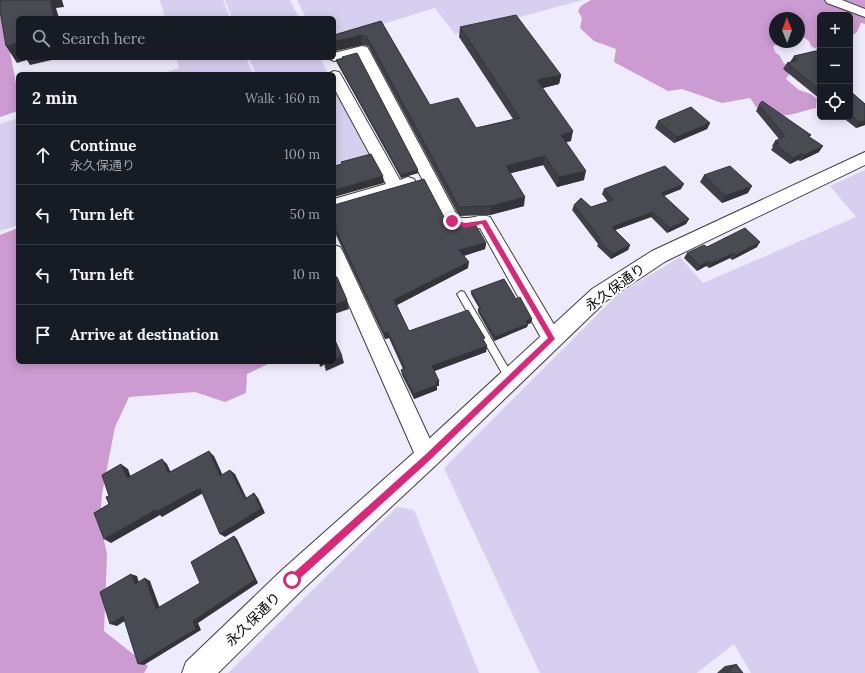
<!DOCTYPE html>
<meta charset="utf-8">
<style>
:root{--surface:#171b24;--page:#20242c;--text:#f1f3f6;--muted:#9ea1a6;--line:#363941}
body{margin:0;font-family:Lora,"Noto Sans JP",serif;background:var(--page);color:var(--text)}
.controls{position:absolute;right:12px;top:12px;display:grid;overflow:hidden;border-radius:6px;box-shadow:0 2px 10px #0003}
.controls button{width:36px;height:36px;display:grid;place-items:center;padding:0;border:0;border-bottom:1px solid var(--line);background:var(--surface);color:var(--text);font:20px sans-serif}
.compass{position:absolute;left:769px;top:12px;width:36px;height:36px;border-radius:50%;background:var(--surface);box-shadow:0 2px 10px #0003;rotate:359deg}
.stop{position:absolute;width:12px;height:12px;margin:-9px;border:3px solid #db2777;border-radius:50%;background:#fff}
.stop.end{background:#db2777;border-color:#fff;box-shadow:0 1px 4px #0008}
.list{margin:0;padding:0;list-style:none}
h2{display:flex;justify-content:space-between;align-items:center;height:52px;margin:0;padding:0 16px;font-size:17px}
h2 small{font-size:13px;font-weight:400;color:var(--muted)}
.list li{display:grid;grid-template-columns:26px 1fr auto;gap:12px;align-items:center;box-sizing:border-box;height:60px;padding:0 16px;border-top:1px solid var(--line)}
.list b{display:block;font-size:15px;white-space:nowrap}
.list p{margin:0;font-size:13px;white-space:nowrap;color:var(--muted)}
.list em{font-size:13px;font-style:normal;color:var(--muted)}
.icon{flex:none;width:22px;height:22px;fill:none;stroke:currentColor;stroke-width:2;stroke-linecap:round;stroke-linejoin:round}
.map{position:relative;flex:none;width:865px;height:673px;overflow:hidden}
.search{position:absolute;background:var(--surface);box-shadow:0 2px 10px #0003;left:16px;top:16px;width:320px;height:44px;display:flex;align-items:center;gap:10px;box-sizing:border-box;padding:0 14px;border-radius:6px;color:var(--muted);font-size:15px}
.panel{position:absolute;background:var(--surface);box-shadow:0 2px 10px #0003;left:16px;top:72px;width:320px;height:292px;border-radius:6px}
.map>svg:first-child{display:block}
.farmland{fill:#d7cfef}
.forest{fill:#cb9bd1}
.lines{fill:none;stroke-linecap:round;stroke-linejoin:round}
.service-casing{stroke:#3e3e3e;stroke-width:2}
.minor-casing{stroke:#3e3e3e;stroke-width:2}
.tertiary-casing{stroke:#3e3e3e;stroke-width:2}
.service{fill:#fff;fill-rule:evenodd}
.minor{fill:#fff;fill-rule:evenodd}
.tertiary{fill:#fff;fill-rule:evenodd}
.wall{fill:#3f4047}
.shaded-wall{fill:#333439}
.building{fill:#494b52;stroke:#333439}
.route{fill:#db2777}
.labels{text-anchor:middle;stroke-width:4;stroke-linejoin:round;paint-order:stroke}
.street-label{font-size:14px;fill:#0b0b0b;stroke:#fff}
</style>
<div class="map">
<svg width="865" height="673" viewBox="0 0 865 673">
<rect width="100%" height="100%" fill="#eeebfc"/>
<path class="farmland" d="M 160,0 L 223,0 L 230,18 L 165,18 Z
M 225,0 L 290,0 L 299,18 L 232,18 Z
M 297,0 L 583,0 L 455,34 L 435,8 L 334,39 L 334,18 L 306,18 Z
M 176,58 L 246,58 L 253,74 L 160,74 L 179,68 Z
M 249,58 L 320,58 L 328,74 L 256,74 Z
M 334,86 L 371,156 L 334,169 Z
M 18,118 L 18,225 L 0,231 L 0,124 Z
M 865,170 L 865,673 L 751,673 L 734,644 L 697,673 L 540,673 L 444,468 L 617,295 L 680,257 L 703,283 L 856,217 L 830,186 Z
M 397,507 L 414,510 L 479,673 L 228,673 Z"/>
<path class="forest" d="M 0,0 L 18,94 L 18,111 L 0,117 Z
M 591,0 L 865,0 L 865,24 L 861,23 L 857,32 L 850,37 L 850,15 L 820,15 L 820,51 L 811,46 L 809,41 L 803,37 L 799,38 L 799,18 L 775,18 L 775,42 L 799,42 L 795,45 L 779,44 L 773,46 L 775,52 L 780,56 L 783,62 L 790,68 L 791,72 L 786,79 L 799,90 L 811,94 L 817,99 L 816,108 C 798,112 774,123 758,109 C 755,107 753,101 750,98 L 722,103 L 682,89 L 668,91 L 614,62 L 616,49 L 594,41 L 580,28 L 582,18 L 578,11 L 581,6 Z
M 18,228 L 18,362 L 268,362 L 268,364 L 247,374 L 246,393 L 225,402 L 195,392 L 129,397 L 115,427 L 102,494 L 100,522 L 107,554 L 104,631 L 148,666 L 144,673 L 0,673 L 0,235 Z"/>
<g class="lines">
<defs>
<path id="service" d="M 461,291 L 464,292 L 513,376 L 515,379 L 513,382 L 510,383 L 507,382 L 457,294 Z"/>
<path id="minor" d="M 825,0 L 842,0 L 865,9 L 865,17 L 827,3 Z
M 362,46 L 367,47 L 369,50 L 458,217 C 471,221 478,213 490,217 L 559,333 L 562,339 L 559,345 L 552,347 L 545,345 L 480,228 L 465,232 L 446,225 L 358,55 L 334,61 L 328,58 L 334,58 L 334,53 Z
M 334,71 L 339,72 L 341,75 L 400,180 L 408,177 L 414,179 L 416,183 L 414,187 L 334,211 L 334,199 L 386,184 L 334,88 L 334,74 L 328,74 Z
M 334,245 L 340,247 L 343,252 L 435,450 L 438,457 L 435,464 L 427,467 L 419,464 L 334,271 Z"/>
<path id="tertiary" d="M 865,152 L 865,165 L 666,261 L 606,301 L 436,465 L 302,590 L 218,673 L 182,673 L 186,662 L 282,570 L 418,449 L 592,289 L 652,251 Z"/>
</defs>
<use href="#service" class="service-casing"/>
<use href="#minor" class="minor-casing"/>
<use href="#tertiary" class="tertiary-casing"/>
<use href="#service" class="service"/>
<use href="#minor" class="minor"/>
<use href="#tertiary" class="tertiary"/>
</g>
<path class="wall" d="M 381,21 L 430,105 L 476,128 L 513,119 L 459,37 L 460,27 L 561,75 L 559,84 L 542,88 L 571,141 L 566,142 L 584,180 L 557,187 L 543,165 L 510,173 L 524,206 L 490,215 L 459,216 L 368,46 L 362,45 L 335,51 L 334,50 L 334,35 Z
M 820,50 L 820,99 L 783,69 L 787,63 L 790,62 L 794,56 Z
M 342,57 L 418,170 L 418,173 L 401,178 L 337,63 L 336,60 L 342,59 Z
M 850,91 L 865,104 L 865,125 L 856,128 L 842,117 L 850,117 Z
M 759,105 L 811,135 L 809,137 L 819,152 L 800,161 L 798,160 L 790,164 L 771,150 L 773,147 L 772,146 L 775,141 L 779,139 L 756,111 Z
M 658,121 L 710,123 L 707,129 L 674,143 L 655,128 Z
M 704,175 L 748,193 L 722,203 L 700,182 Z
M 604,189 L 681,189 L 664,196 L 689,219 L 686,224 L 667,233 L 651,217 L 615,230 L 630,245 L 628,250 L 611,259 L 597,246 L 598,244 L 572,210 L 574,205 L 591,207 L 608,202 L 602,194 Z
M 334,205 L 445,219 L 486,243 L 485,249 L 464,256 L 468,268 L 397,305 L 409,331 L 484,341 L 487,346 L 486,352 L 434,371 L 439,386 L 437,386 L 437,390 L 414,399 L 402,375 L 401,370 L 403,369 L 389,338 L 385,339 L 335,233 L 334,229 Z
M 707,247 L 757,247 L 732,260 L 730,258 L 709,268 L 706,266 L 697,271 L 684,258 L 687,253 Z
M 471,291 L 516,299 L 532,319 L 531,323 L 528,324 L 527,327 L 494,341 L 478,312 L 478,309 L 479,308 L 471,294 Z
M 736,664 L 743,673 L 717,673 L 725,666 Z"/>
<path class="shaded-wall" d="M 50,0 L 62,0 L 64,7 L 56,8 L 59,18 L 54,18 Z
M 361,35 L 362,45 L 335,51 L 334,42 Z
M 18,43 L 18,58 L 56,58 L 56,59 L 30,65 L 27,60 L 17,63 L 6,46 Z
M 561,75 L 559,84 L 535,90 L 537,80 Z
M 865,121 L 865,125 L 856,128 L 860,122 Z
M 710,123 L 707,129 L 674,143 L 677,137 Z
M 573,131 L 571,141 L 559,144 L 561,135 Z
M 823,146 L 819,152 L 800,161 L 804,155 Z
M 802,154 L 798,160 L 790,164 L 793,158 Z
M 545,156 L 543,165 L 504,175 L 506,166 Z
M 418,170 L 418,173 L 401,178 L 401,175 Z
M 586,171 L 584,180 L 557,187 L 559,177 Z
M 383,176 L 384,183 L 334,197 L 334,190 Z
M 684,184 L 681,189 L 658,198 L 661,193 Z
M 752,186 L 748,193 L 722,203 L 725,196 Z
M 525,197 L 524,206 L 490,215 L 491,206 Z
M 653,212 L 651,217 L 610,232 L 612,227 Z
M 689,219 L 686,224 L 667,233 L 670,228 Z
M 760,242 L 757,247 L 732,260 L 736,255 Z
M 486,243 L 485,249 L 459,257 L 459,250 Z
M 630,245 L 628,250 L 611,259 L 613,254 Z
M 734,253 L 730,258 L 709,268 L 712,263 Z
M 709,261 L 706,266 L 697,271 L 700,266 Z
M 469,262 L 468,268 L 395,306 L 394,300 Z
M 347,300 L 349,309 L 334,314 L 334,305 Z
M 532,319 L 531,323 L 528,324 L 527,327 L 494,341 L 495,337 L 526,321 Z
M 388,332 L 389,338 L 385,339 L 384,333 Z
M 487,346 L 486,352 L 432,372 L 432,366 Z
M 342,356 L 344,363 L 326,371 L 324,363 L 326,362 L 334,362 L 334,359 Z
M 319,362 L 323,362 L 324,365 L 320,367 Z
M 439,381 L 439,386 L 437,386 L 437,390 L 414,399 L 414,394 Z
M 209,451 L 214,456 L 225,480 L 220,476 Z
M 162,459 L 167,464 L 173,477 L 168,473 Z
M 121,464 L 128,469 L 133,483 L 127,478 Z
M 230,470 L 235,474 L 249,503 L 245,499 Z
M 200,488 L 205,492 L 162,517 L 160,515 L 111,543 L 104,539 L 155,510 Z
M 254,493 L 258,498 L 265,513 L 225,537 L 220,534 Z
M 234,536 L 237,539 L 258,583 L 198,623 L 201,630 L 144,665 L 138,664 L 193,621 Z
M 131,574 L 137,576 L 140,586 L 135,584 Z
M 145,578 L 150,581 L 161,611 L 156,609 Z
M 123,616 L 129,618 L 117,626 L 110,624 Z"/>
<path class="building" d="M 0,0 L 50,0 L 54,18 L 18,18 L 18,43 L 6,46 L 0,11 Z
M 516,15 L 561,75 L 537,80 L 573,131 L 561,135 L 586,171 L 559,177 L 545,156 L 506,166 L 525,197 L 491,206 L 459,207 L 367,37 L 361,35 L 334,42 L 334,35 L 381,21 L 430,105 L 458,98 L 476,128 L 520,118 L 460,27 Z
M 820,50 L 820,90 L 787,63 L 798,60 L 794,56 Z
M 357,53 L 418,170 L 401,175 L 336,60 L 343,58 L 342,57 Z
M 850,91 L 865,104 L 865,121 L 860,122 L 850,115 Z
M 762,101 L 811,135 L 808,136 L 823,146 L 804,155 L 802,154 L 793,158 L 775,144 L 779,143 L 775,141 L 785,136 L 759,105 Z
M 691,107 L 710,123 L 677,137 L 658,121 Z
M 371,154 L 383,176 L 334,190 L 334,166 L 342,164 L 341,162 Z
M 665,166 L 684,184 L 661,193 L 689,219 L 670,228 L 653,212 L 612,227 L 630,245 L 613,254 L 599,242 L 601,240 L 574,205 L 581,198 L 591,207 L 613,200 L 604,189 Z
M 730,166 L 752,186 L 725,196 L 704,175 Z
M 424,179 L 445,219 L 465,227 L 475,224 L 486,243 L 459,250 L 469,262 L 394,300 L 409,331 L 468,310 L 485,338 L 483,339 L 487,346 L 432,366 L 439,381 L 436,382 L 437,385 L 414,394 L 401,370 L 405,368 L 388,332 L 384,333 L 334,226 L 334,205 Z
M 745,228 L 760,242 L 736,255 L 734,253 L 712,263 L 709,261 L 700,266 L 687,253 L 704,245 L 707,247 Z
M 337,277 L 347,300 L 334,305 L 334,278 Z
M 504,279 L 516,299 L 520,297 L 532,319 L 526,321 L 528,324 L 495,337 L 478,309 L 481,308 L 471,291 Z
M 334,338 L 342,356 L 334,359 Z
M 209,451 L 220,476 L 230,470 L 245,499 L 254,493 L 261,509 L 220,534 L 200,488 L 156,512 L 155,510 L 104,539 L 94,513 L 109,504 L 106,497 L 109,496 L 102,475 L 121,464 L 127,478 L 162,459 L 168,473 Z
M 234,536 L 255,580 L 193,621 L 196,629 L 138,664 L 123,616 L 110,624 L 100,592 L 131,574 L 135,584 L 145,578 L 156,609 L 200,583 L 191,562 Z
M 736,664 L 743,673 L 727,673 Z"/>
<path class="route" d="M 450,219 L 465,223 L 486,220 L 555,339 L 430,460 L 295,583 L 292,584 L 289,583 L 288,580 L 289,577 L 425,455 L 548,338 L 482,224 L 465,228 L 450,222 Z"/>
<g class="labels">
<g class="street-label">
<text transform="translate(615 287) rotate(-36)" y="5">永久保通り</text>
<text transform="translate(253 619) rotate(-44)" y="5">永久保通り</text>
</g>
</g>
</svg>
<div class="controls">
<button>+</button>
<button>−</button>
<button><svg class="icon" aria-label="locate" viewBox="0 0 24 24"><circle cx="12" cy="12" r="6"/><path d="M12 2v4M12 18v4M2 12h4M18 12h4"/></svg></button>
</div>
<svg class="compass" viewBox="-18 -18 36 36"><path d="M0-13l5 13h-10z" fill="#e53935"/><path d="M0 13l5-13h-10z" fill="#9ea1a6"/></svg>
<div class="stop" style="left:292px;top:580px"></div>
<div class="stop end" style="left:452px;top:221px"></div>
<div class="search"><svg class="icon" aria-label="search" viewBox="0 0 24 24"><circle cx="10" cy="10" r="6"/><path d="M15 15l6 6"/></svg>Search here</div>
<section class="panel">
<h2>2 min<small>Walk · 160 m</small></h2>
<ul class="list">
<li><svg class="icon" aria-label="ahead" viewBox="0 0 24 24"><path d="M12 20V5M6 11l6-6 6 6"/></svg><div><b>Continue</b><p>永久保通り</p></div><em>100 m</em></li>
<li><svg class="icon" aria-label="left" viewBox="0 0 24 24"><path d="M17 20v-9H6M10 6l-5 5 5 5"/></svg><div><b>Turn left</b></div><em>50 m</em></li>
<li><svg class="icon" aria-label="left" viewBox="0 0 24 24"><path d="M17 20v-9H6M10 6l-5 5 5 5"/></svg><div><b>Turn left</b></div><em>10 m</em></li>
<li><svg class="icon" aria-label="arrive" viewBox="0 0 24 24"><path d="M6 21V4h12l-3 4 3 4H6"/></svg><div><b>Arrive at destination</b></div></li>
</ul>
</section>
</div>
